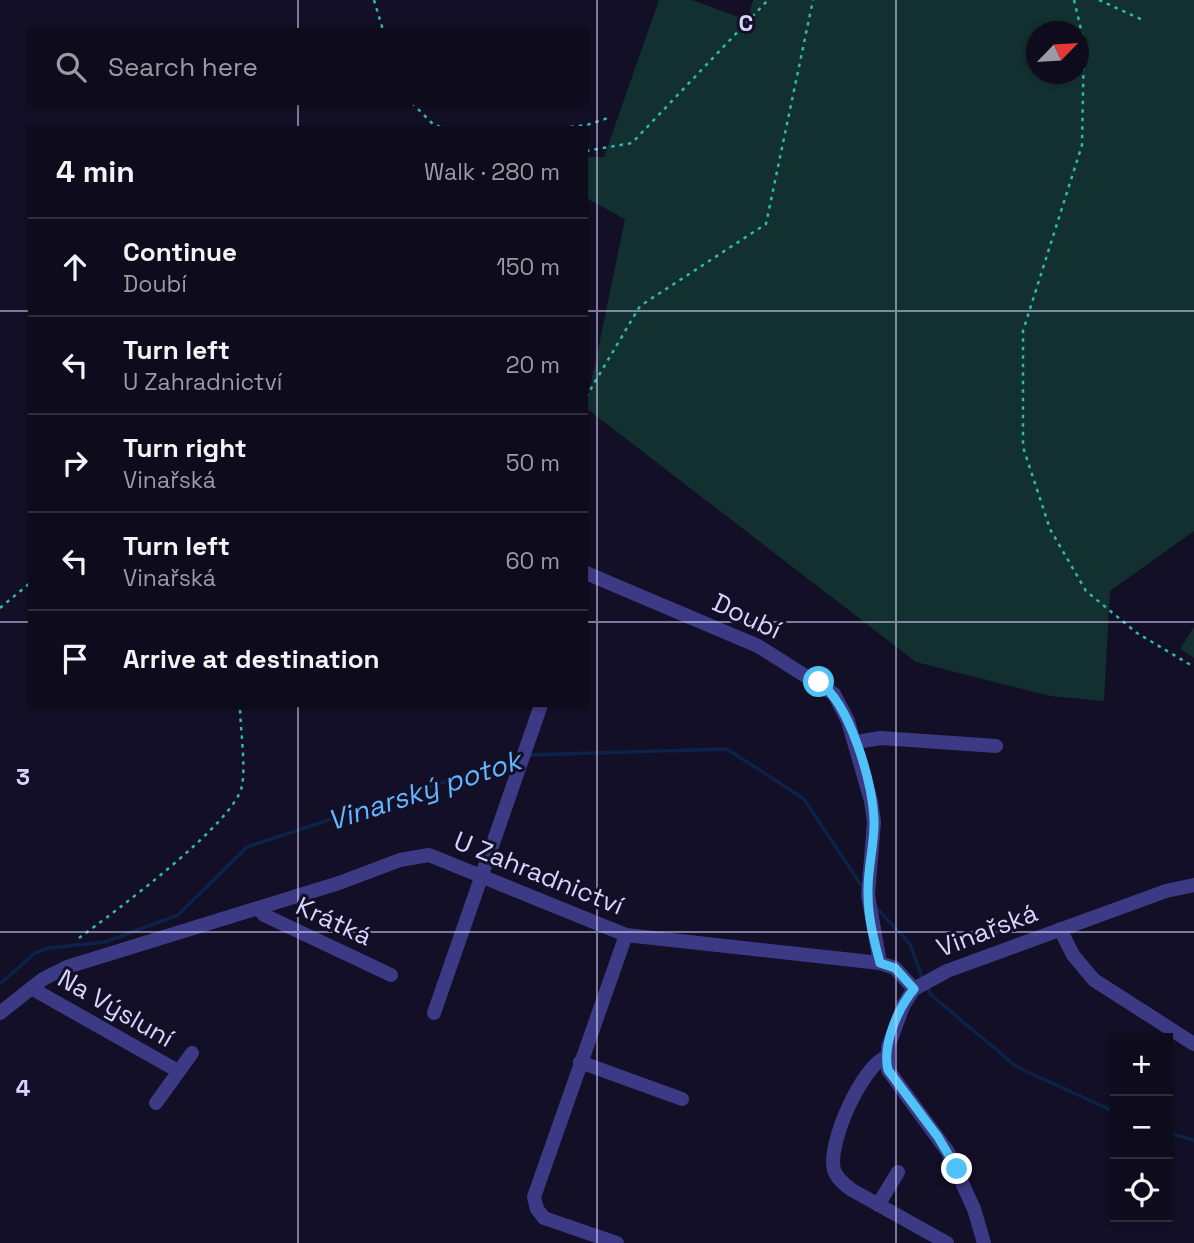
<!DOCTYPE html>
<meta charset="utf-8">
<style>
:root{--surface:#0e0b1c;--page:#1c1929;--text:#f1f3f6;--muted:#9b9ba3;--line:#2e2b3b}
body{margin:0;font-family:"Space Grotesk",sans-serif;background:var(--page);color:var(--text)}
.controls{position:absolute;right:21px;bottom:21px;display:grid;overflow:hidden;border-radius:0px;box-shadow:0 2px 5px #0004}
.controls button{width:63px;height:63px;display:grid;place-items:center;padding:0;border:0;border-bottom:2px solid var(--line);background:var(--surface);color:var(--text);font:35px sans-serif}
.compass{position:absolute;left:1026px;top:21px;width:63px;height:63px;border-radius:50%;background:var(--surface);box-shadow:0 2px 5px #0004;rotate:65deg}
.stop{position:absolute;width:21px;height:21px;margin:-16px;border:5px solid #4fc3f7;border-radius:50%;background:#fff}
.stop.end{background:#4fc3f7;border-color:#fff;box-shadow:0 2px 7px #0008}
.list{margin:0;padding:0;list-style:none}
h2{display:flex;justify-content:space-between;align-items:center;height:91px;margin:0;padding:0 28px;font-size:30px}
h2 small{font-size:23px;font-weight:400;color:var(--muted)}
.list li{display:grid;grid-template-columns:46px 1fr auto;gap:21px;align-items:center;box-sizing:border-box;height:98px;padding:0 28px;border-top:2px solid var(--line)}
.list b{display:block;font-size:26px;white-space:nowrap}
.list p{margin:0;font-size:23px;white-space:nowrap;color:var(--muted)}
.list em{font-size:23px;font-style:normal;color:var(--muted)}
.icon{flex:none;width:38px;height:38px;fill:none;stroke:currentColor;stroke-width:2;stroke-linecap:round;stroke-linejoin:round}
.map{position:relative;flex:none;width:1194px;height:1243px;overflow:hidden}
.search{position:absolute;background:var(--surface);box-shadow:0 2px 5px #0004;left:28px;top:28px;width:560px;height:77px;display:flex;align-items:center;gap:18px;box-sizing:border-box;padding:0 24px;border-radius:0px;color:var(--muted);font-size:26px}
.panel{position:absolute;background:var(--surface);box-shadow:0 2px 5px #0004;left:28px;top:126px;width:560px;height:581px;border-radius:0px}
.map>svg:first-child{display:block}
.green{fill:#12302f;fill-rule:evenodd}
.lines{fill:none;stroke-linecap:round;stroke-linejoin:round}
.stream{stroke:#0c2248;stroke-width:3.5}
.path{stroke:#2fb8b0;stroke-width:2.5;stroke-dasharray:3.5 5;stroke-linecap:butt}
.minor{stroke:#3d3a85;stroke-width:14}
.route{stroke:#4fc3f7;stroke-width:9}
.grid{fill:none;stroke:#d9d4ff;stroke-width:2;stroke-opacity:0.55}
.labels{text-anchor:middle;stroke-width:6;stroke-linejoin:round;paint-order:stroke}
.street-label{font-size:26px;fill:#d9d4ff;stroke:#130f26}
.water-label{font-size:28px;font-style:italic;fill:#62b6ff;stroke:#130f26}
.grid-label{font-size:23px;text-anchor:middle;font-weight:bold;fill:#d9d4ff;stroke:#130f26;stroke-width:6;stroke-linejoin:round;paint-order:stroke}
</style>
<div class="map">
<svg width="1194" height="1243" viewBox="0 0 1194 1243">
<rect width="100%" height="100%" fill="#130f26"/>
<path class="green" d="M 659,0 L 692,0 L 747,20 L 753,0 L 1194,0 L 1194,531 L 1110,591 L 1104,701 L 1050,696 L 916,662 L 586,408 L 625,219 L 586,198 L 586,157 L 604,157 ZM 1036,32 L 1078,32 L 1078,74 L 1036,74 Z
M 1194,627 L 1194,658 L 1180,649 Z"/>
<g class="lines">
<path class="stream" d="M 528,755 L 727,749 L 804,799 L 863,888
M 875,906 L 910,944 L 923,980
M 0,984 L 35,953 L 49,948 L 105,942 L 178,915 L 247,847 L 517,758
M 927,987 L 931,995 L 1017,1067 L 1115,1112
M 1168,1133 L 1194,1140"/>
<path class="path" d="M 374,0 L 383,30
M 1074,0 L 1084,42 L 1082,145 L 1023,331 L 1023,447 L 1050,529 L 1086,591 L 1137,633 L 1194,667
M 1099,0 L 1145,21
M 412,103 L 433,124 L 443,128
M 562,128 L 587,125 L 611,117
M 586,151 L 632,143 L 768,0
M 586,397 L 640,306 L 766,224 L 813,0
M 0,608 L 30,583
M 79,938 C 113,913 234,824 242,786 C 246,764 240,728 240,705"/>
<path class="minor" d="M 586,573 L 758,646 L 834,694 L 848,721 L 871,801 L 874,822 L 868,895 L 880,963
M 856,742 L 881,738 L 996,746
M 258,908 L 264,915 L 391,975
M 1060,929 L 1073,955 L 1094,980 L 1194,1044
M 31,988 L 178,1071
M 0,1013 L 43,979 L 67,967 L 339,883 L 400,860 L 429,855 L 626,935 L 880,963 L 895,968 L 914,989
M 434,1013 L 541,705
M 886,1057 C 862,1066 827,1144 834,1170 C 837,1179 845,1185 852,1190 L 947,1243
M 580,1062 L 682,1099
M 156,1103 L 192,1053
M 878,1205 L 898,1172
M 617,1243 L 544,1218 L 537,1209 L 534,1197 L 626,935
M 984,1243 L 974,1209 L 948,1152 L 888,1070 L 888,1047 L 904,1004 L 914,989 L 947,971 L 1166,891 L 1194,885"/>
</g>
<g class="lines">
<path class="route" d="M 819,682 C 850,704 872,781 874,819 C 875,844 867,869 868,894 C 868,918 874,940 880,963 L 895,968 L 914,989 C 898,1008 882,1045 888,1070 L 938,1137 L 957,1169"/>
</g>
<path class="grid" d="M 298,0 L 298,30M 597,0 L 597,1243M 896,0 L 896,1243M 298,103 L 298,128M 0,311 L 30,311M 586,311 L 1194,311M 0,622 L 30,622M 586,622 L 1194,622M 298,705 L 298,1243M 0,932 L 1194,932"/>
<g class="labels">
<g class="street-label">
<text transform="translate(747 616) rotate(25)" y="9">Doubí</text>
<text transform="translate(539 873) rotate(22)" y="9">U Zahradnictví</text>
<text transform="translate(334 921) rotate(25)" y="9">Krátká</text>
<text transform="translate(987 930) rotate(-21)" y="9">Vinařská</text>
<text transform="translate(116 1008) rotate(30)" y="9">Na Výsluní</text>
</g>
<g class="water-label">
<text transform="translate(424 790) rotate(-18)" y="10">Vinarský potok</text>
</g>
</g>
<g class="grid-label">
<text x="746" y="31">C</text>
<text x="23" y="785">3</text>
<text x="23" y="1096">4</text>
</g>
</svg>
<div class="controls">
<button>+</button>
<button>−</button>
<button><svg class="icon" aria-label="locate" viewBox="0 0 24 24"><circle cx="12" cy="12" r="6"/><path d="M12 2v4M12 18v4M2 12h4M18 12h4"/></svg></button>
</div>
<svg class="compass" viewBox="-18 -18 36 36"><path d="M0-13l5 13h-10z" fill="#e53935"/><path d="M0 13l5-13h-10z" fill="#9b9ba3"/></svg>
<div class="stop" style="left:819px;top:682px"></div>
<div class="stop end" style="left:957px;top:1169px"></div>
<div class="search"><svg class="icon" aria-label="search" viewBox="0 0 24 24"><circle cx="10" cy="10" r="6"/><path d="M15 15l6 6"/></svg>Search here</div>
<section class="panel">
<h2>4 min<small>Walk · 280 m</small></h2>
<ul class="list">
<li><svg class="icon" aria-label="ahead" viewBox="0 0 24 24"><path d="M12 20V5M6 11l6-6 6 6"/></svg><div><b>Continue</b><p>Doubí</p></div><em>150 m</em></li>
<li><svg class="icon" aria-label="left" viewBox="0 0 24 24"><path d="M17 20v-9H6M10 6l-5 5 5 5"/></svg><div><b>Turn left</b><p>U Zahradnictví</p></div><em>20 m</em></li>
<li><svg class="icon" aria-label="right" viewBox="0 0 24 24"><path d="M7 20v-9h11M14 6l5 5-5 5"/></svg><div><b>Turn right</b><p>Vinařská</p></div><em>50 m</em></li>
<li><svg class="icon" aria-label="left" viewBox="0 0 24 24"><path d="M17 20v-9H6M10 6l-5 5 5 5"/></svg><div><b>Turn left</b><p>Vinařská</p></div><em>60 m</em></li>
<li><svg class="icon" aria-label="arrive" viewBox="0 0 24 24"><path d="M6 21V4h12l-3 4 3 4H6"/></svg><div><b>Arrive at destination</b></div></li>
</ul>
</section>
</div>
